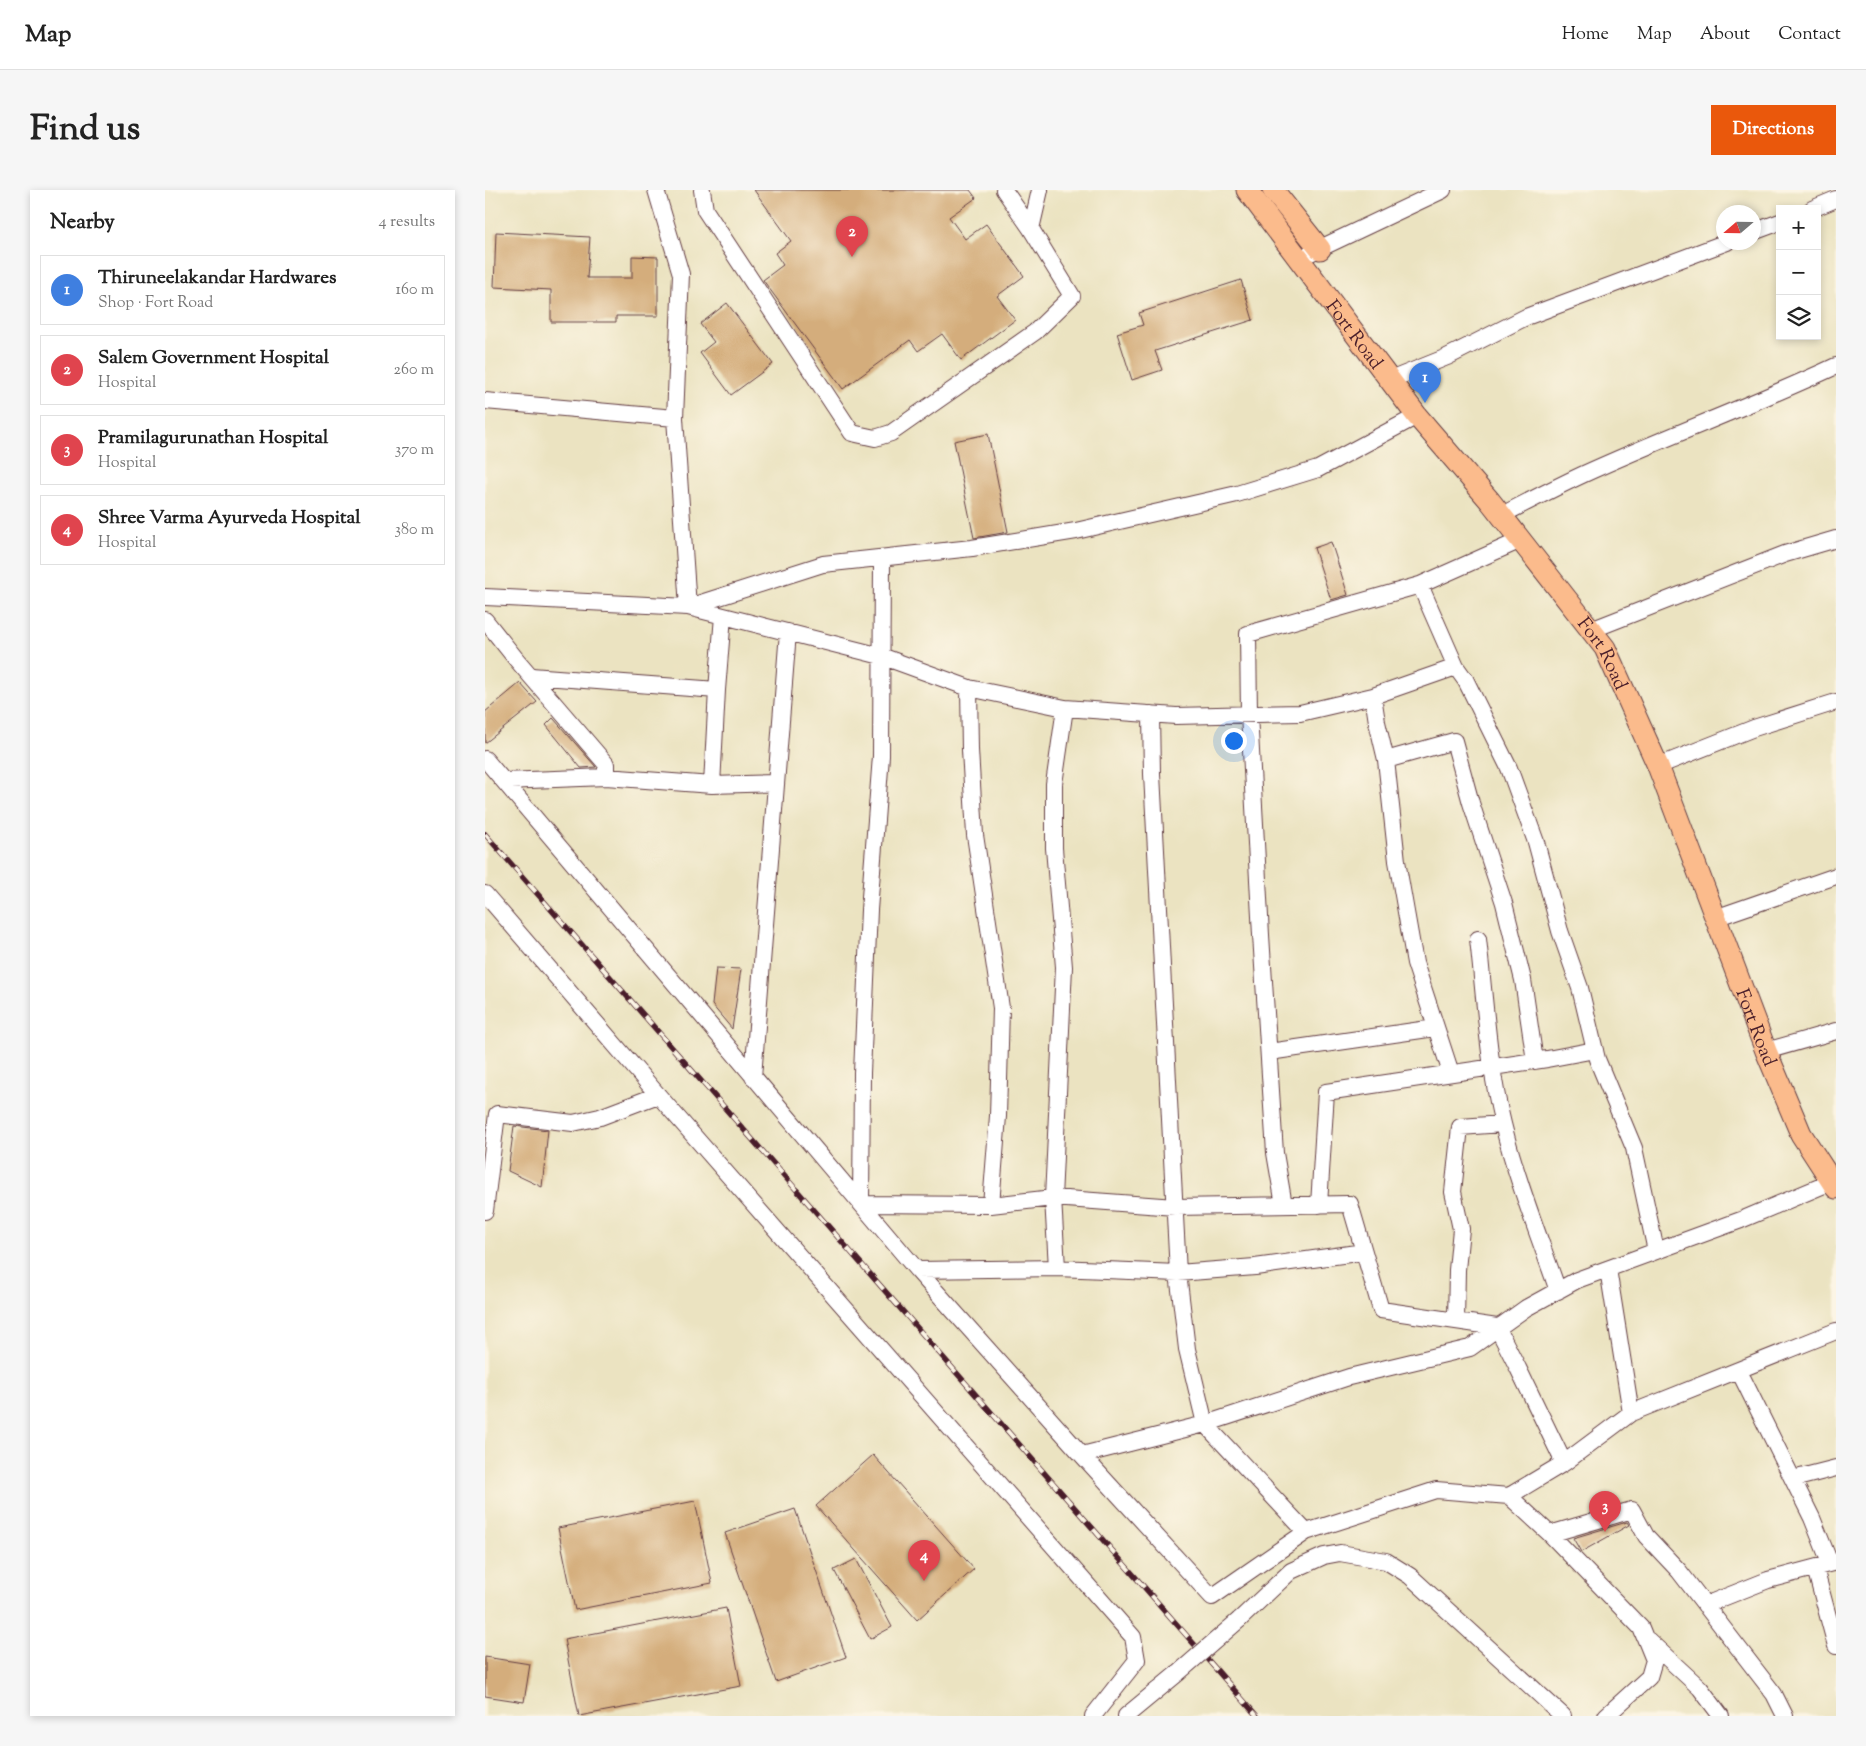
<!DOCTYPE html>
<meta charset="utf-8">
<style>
:root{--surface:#fff;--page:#f6f6f6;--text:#222;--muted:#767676;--line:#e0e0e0;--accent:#ea580c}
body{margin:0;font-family:"Sorts Mill Goudy",serif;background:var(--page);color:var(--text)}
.controls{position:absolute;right:15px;top:15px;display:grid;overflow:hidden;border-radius:0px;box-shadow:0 2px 8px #0003}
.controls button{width:45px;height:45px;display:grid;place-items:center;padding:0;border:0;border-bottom:1px solid var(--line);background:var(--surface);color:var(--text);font:25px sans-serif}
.compass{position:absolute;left:1231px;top:15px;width:45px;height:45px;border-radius:50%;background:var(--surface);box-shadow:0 2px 8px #0003;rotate:250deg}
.you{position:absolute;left:748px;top:550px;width:18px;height:18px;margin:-12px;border:4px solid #fff;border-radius:50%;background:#1a73e8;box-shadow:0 0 0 8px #1a73e833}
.badge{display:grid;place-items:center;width:32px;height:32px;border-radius:50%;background:var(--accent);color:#fff;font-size:16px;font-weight:700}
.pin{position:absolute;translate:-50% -41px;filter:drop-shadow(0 1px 2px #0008)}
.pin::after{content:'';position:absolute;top:26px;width:18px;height:15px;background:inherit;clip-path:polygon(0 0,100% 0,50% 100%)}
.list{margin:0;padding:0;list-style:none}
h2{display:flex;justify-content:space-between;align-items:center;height:65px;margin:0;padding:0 20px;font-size:21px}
h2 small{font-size:16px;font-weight:400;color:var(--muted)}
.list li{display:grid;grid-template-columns:32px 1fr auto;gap:15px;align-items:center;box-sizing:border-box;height:70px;margin:0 10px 10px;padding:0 10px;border:1px solid var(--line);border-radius:0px}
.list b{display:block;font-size:19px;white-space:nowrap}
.list p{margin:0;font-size:16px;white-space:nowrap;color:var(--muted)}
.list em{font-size:16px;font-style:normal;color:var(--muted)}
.icon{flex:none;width:28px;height:28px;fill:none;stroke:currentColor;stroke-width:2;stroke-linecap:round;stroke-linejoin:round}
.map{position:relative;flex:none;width:1351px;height:1526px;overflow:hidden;border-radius:0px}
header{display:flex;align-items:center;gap:30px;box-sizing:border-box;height:70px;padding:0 25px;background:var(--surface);border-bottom:1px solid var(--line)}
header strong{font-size:24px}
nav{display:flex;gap:28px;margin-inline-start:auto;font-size:18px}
.intro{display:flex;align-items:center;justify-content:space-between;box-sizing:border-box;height:120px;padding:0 30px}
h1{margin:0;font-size:35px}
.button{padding:12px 22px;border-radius:0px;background:var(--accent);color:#fff;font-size:18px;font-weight:700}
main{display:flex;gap:30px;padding:0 30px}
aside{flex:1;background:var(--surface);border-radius:0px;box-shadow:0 2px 8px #0003}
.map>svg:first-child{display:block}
.building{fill:#d4ad7b}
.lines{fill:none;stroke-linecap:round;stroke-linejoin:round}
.minor-casing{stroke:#623c42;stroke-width:18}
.major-casing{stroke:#623c42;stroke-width:23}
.minor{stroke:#fff;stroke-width:16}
.major{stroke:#fbbb8c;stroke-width:21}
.rail-casing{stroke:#4a1f2b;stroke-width:5.5}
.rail{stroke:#fcf5e5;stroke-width:4;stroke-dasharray:11;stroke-linecap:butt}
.minor-bridge-casing{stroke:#623c42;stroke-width:18;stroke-linecap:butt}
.minor-bridge{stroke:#fff;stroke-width:16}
.labels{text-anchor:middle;stroke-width:5;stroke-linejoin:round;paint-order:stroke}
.street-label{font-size:19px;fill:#4a1f2b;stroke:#fcf5e5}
</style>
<header>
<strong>Map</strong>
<nav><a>Home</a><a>Map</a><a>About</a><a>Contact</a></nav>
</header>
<div class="intro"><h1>Find us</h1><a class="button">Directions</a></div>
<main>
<aside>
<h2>Nearby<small>4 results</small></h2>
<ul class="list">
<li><span class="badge" style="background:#3f7fe0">1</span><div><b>Thiruneelakandar Hardwares</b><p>Shop · Fort Road</p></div><em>160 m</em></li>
<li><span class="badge" style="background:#e0444e">2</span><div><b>Salem Government Hospital</b><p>Hospital</p></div><em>260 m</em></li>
<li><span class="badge" style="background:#e0444e">3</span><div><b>Pramilagurunathan Hospital</b><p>Hospital</p></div><em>370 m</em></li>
<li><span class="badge" style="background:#e0444e">4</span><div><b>Shree Varma Ayurveda Hospital</b><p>Hospital</p></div><em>380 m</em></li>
</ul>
</aside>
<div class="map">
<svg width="1351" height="1526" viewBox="0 0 1351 1526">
<rect width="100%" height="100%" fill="#fcf5e5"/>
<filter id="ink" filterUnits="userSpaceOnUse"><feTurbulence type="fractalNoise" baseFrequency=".02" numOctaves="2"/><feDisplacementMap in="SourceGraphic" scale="10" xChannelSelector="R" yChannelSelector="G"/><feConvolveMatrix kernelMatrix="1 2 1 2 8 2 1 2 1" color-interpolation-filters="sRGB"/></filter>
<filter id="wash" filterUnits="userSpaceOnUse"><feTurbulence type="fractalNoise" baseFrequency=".0096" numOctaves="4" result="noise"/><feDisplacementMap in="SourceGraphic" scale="20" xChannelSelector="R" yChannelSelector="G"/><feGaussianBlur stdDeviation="1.12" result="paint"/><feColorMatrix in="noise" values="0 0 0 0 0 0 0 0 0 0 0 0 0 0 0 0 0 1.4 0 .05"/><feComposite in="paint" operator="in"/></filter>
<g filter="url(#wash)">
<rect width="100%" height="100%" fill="#ebe3c1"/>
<g id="blocks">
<path class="building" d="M 269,0 L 485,0 L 491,8 L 464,27 L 480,49 L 501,34 L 539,86 L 512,106 L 530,130 L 476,170 L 457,144 L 433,161 L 425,150 L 358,199 L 278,90 L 298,75 L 290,63 L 306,51 Z
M 11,42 L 105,47 L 102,88 L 147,88 L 147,66 L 173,67 L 173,126 L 131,126 L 131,132 L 66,132 L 66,100 L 9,97 Z
M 756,90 L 768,130 L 670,161 L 677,180 L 647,190 L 632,143 L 658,135 L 654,123 Z
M 242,113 L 288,174 L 246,205 L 215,163 L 229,152 L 215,134 Z
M 503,244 L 523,342 L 489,348 L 469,251 Z
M 846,352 L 863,405 L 846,410 L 829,358 Z
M 35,493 L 52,512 L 0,553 L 0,522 Z
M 68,528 L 111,577 L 96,578 L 61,535 Z
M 231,778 L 256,779 L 247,839 L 227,815 Z
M 29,936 L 63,940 L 57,997 L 23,981 Z
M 388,1265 L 489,1379 L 432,1430 L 331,1316 Z
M 210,1311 L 227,1393 L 90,1420 L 73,1338 Z
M 310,1319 L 361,1467 L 291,1492 L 240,1343 Z
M 1142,1332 L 1144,1335 L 1096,1362 L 1088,1348 Z
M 371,1369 L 407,1437 L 385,1449 L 349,1380 Z
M 241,1418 L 256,1496 L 94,1526 L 79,1449 Z
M 0,1467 L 45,1474 L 39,1512 L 0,1506 Z"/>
</g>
</g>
<g filter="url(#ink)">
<use href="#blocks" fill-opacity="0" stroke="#623c42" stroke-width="1"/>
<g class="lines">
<defs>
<path id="minor" d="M 171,0 L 196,84 L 190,228 L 203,417
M 217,0 L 220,20 L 367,243 L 390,248 L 406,243 L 550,142 L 587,106 L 546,39 L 555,0
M 519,0 L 546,39
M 1327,19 L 1351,9
M 1268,42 L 1295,32
M 825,63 L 958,0
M 905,190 L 962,167 L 1041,127 L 1242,52
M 0,211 L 190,228
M 1017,325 C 1044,311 1071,297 1099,284 C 1182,246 1268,215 1351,176
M 1036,350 L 935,395 L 971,477 L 981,491 L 1024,578 L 1051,652 L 1075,741 L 1095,798 L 1112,869 L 1149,958 L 1171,1061
M 397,368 L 396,566 L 384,720 L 377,883 L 376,1014 L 506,1015 L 568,1008 L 690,1017 L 865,1014 L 896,1120 L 1012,1137 L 1033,1178 L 1079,1273
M 0,407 L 203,417 L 396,466 L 484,498 L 580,518 L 691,526 L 815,523 L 888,506 L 971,477
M 203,417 L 338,374 L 487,358 L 591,341 L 752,304 L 833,279 L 932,226
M 0,430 L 31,469 L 121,574 L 121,587
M 1106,440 L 1300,364 L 1351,349
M 46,486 L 232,500
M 484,498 L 485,560 L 490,645 L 516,818 L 513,926 L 506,1015
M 888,506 L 892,532 L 901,570 L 912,671 L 930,773 L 966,883
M 666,524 L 667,584 L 693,1083 L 702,1159 L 720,1234 L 821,1342
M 0,569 L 432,1080 L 597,1265 L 727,1407 L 821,1342 L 951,1300 L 1024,1306 L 1065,1344 L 1156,1438 L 1169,1470 L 1164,1487 L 1121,1526
M 901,570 L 969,551 L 986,613 L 1019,713 L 1038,790 L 1050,871
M 1173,576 L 1269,538 L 1351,512
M 19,591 L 121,587 L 227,595 L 291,593
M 227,595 L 232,500 L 238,426
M 0,704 L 173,905 L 648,1447 L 652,1470 L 608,1526
M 1230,728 L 1351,686
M 993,749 C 1000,810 1003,874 1018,934 C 1032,991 1054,1046 1073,1101
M 1281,861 L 1351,841
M 784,862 L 950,838
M 268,887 L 303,442
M 799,1015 L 790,963 L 776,745 L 764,524 L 763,444 L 935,395
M 834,1015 L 841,902 L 1062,869 L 1110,860
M 0,1021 L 12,924 L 88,933 L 115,927 L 173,905
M 572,1078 L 568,1008 L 579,777 L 569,658 L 569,594 L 580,518
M 1123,1079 L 1146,1223
M 432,1080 L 572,1078 L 693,1083 L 770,1077 L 879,1062
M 971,1131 L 972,1080 L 976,1039 L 968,1002 L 975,937 L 1018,934
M 1254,1181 L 1327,1328 L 1345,1373
M 597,1265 L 720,1234 L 864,1187 L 985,1158 L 1041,1118 L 1092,1090 L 1256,1030 L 1351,990
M 1308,1289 L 1351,1278
M 1024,1306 L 1079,1273 L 1146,1223 L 1351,1141
M 1065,1344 L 1147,1320 L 1161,1346 L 1194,1381 L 1289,1504 L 1300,1526
M 1330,1378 L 1351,1456
M 1220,1415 L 1283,1390 L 1351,1372
M 754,1430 L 806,1381 L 839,1366 L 855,1363 L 901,1371 L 925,1386 L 1078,1526
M 1163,1450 L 1215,1498 L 1236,1526
M 641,1526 L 693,1483"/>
<g id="major">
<path id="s1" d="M 762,0 L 932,226 L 1005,311 L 1120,458 L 1173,576 L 1281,861 L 1316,944 L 1351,998"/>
<path d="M 788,0 L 835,59"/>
</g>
</defs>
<use href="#minor" class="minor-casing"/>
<use href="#major" class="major-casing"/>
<use href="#minor" class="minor"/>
<use href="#major" class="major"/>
<defs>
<path id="rail" d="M 0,644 L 772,1526"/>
</defs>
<use href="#rail" class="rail-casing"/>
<use href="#rail" class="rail"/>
<defs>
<path id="minor-bridge" d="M 693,1483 L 754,1430"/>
</defs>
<use href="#minor-bridge" class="minor-bridge-casing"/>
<use href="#minor-bridge" class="minor-bridge"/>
</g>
</g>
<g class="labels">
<g class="street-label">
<text dy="7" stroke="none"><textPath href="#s1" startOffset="180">Fort Road</textPath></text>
<text dy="7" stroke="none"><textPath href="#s1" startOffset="585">Fort Road</textPath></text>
<text dy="7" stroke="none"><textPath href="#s1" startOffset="990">Fort Road</textPath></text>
</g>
</g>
</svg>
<div class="controls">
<button>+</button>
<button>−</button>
<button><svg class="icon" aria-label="layers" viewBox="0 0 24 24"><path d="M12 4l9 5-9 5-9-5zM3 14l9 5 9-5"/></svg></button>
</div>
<svg class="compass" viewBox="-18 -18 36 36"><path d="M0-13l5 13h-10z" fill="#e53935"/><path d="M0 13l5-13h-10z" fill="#767676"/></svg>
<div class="you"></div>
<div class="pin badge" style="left:940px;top:213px;background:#3f7fe0">1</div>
<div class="pin badge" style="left:367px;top:67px;background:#e0444e">2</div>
<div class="pin badge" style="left:1120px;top:1342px;background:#e0444e">3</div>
<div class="pin badge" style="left:439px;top:1391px;background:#e0444e">4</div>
</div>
</main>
